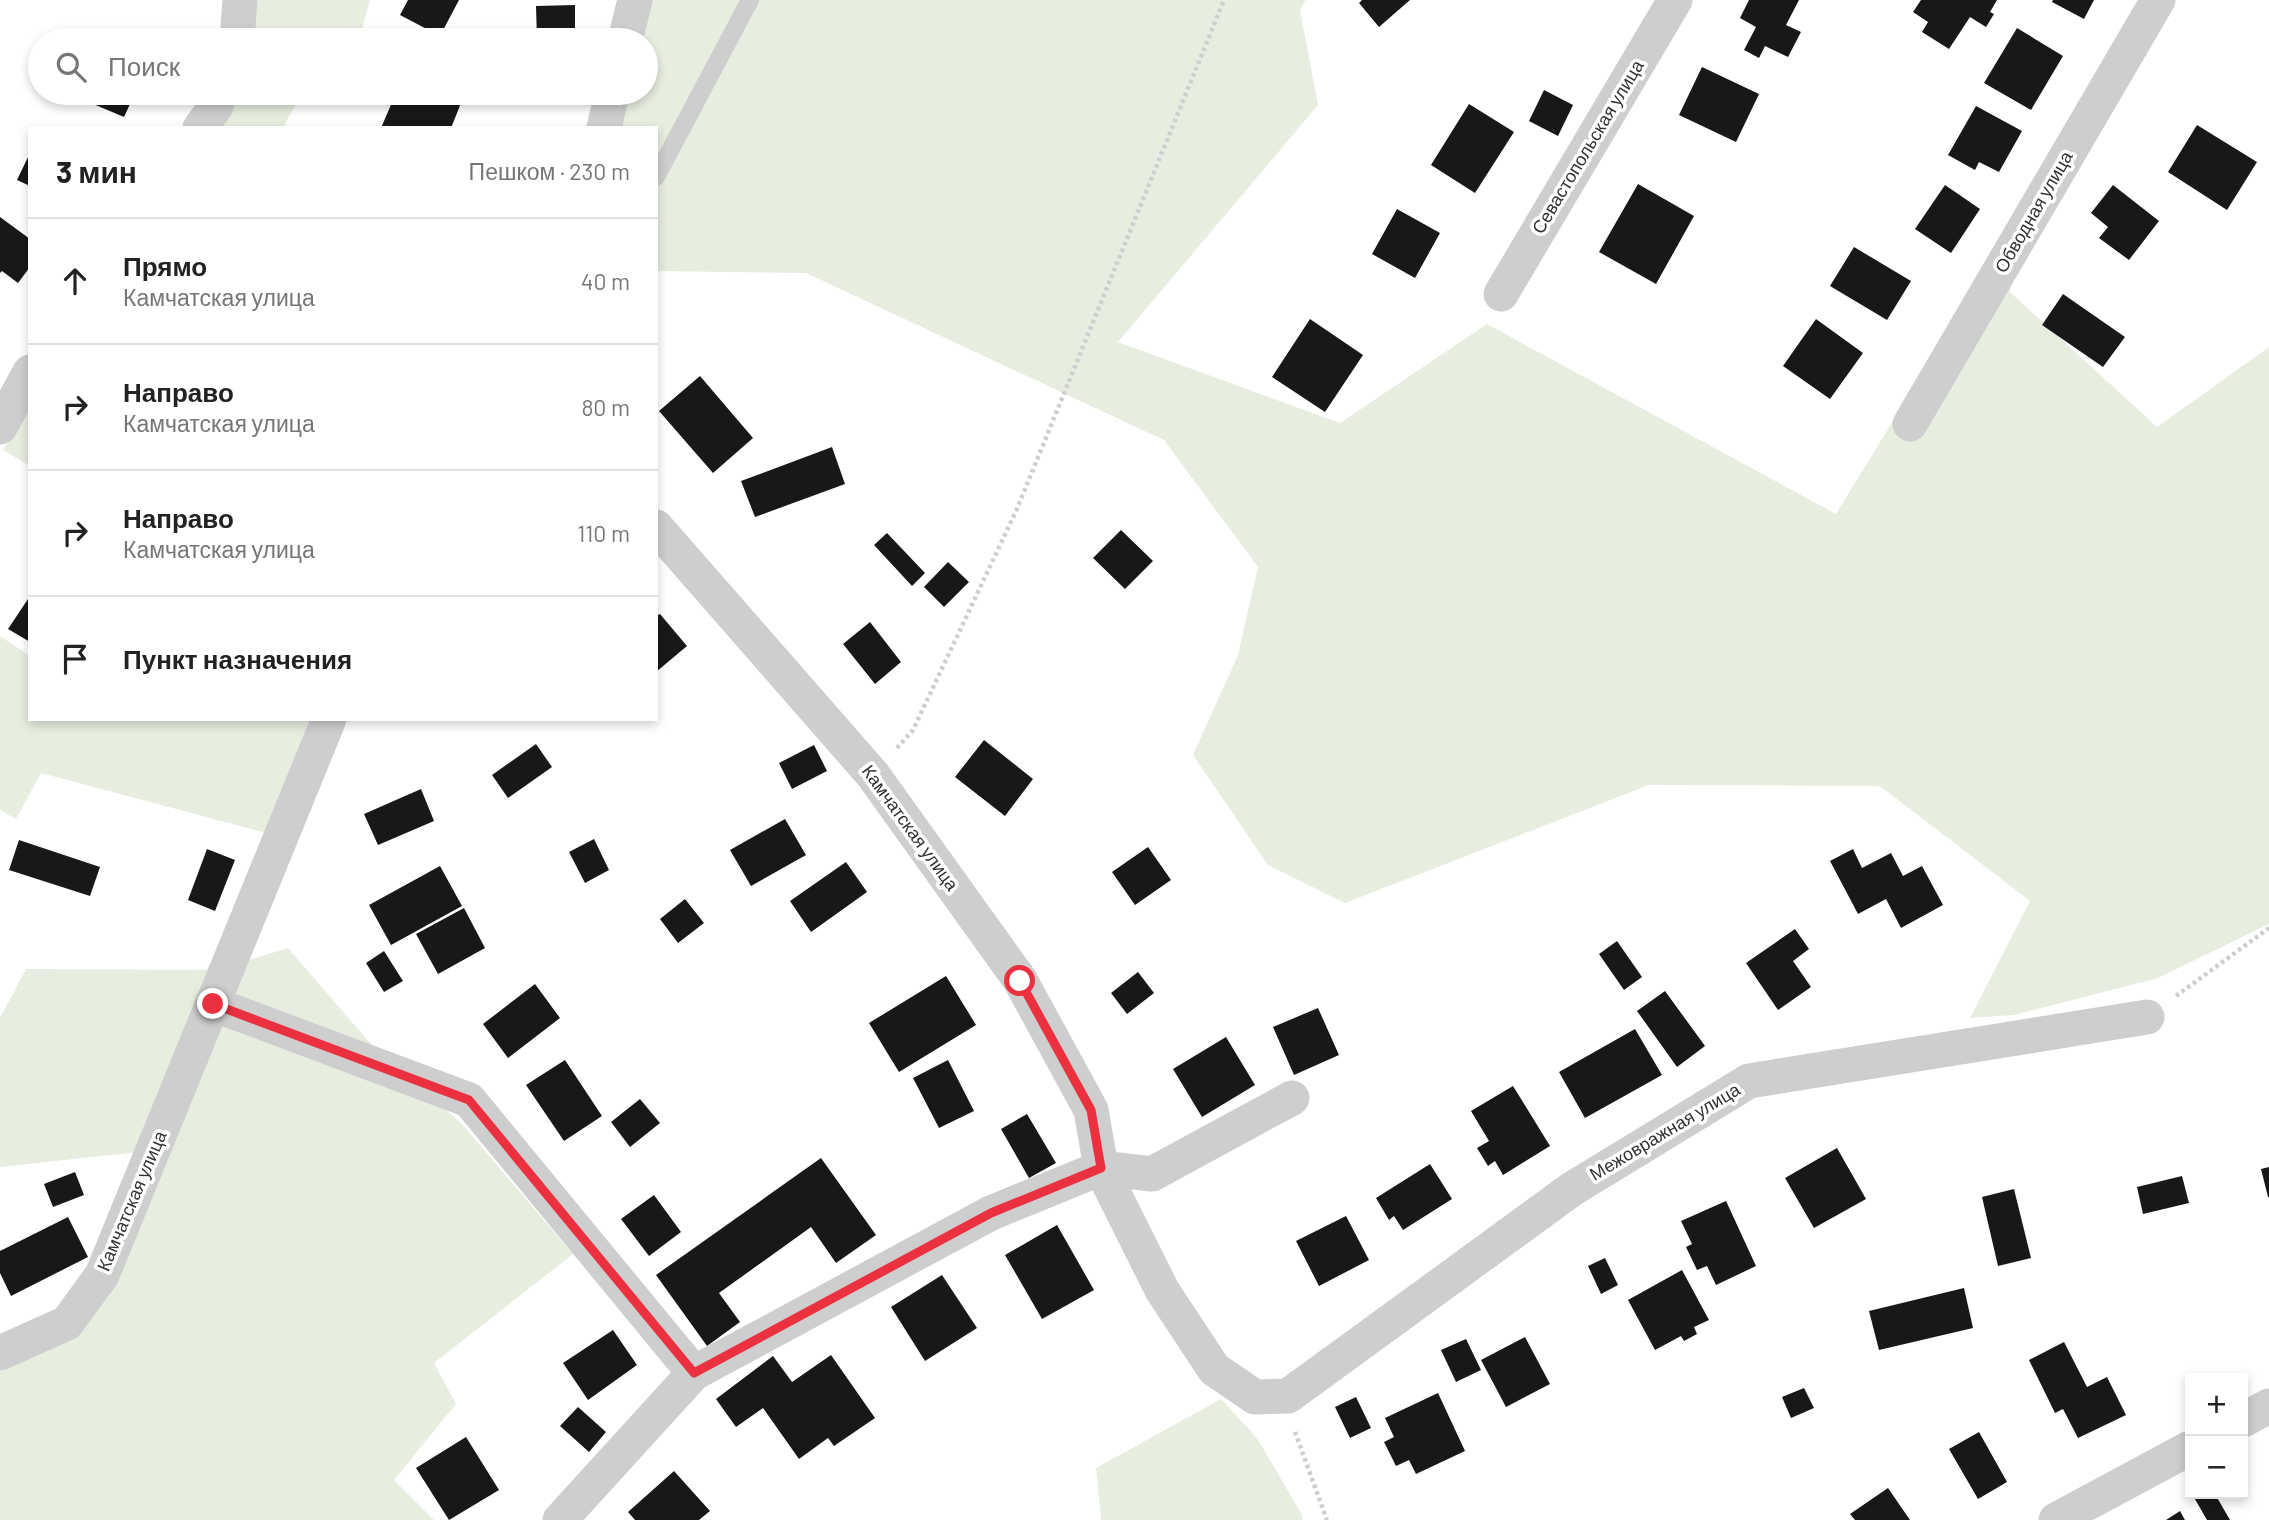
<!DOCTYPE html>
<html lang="ru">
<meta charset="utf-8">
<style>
:root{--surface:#fff;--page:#f2f2f2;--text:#222;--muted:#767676;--line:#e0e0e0}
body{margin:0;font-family:Barlow,sans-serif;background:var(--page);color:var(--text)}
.controls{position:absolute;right:21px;bottom:21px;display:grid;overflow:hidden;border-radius:0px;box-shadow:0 4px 10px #0003}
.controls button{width:63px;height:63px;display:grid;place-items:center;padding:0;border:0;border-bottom:2px solid var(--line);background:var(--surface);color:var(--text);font:35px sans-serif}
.stop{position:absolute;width:21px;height:21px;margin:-16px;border:5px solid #eb3040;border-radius:50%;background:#fff}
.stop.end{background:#eb3040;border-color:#fff;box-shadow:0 2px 7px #0008}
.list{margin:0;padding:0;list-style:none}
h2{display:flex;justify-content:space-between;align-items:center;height:91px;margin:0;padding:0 28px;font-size:30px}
h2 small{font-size:23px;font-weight:400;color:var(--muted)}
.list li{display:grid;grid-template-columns:46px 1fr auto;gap:21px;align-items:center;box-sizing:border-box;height:126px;padding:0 28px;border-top:2px solid var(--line)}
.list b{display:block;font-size:26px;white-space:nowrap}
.list p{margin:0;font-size:23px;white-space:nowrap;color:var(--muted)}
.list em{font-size:23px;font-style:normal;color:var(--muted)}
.icon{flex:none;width:38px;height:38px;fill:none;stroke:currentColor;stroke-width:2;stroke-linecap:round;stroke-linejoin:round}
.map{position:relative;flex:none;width:2269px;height:1520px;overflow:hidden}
.search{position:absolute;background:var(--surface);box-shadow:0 4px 10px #0003;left:28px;top:28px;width:630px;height:77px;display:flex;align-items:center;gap:18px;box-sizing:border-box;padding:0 24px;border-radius:38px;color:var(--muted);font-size:26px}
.panel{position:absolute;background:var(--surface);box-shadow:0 4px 10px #0003;left:28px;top:126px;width:630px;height:595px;border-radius:0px}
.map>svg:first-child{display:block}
.green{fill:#e7eedf}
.building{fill:#181818}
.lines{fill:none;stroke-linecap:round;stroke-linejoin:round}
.path{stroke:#cecece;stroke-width:4.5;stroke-dasharray:3.5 3.5;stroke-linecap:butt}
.lane{stroke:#cecece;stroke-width:18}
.street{stroke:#cecece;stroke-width:35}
.route{stroke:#eb3040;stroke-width:9}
.labels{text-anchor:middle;stroke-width:7;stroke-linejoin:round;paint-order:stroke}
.street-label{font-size:18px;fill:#313131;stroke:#fff}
</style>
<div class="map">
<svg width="2269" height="1520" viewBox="0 0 2269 1520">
<rect width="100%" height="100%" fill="#fff"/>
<path class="green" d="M 255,0 L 370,0 L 359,40 L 246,40 Z
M 650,0 L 1306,0 L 1300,10 L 1318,105 L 1118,342 L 1340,423 L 1487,324 L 1836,514 L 2012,226 L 2010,292 L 2157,427 L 2269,347 L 2269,924 L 2158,978 L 2014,1015 L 1970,1018 L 2030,901 L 1880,786 L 1649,785 L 1345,903 L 1268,865 L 1193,755 L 1238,655 L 1258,567 L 1164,440 L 806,273 L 656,271 L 656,128 L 620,128 L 628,93 L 646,93 L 646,40 L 640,40 Z
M 234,93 L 302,93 L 283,128 L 221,128 Z
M 30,409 L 30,466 L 3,450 Z
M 0,636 L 30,656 L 30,719 L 310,719 L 266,833 L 41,773 L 16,819 L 0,810 Z
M 288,948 L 376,1050 L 461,1123 L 573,1254 L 434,1363 L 456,1404 L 394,1480 L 434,1520 L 0,1520 L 0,1338 L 55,1314 L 80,1291 L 139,1152 L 0,1167 L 0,1018 L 26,969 L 216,970 Z
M 1221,1399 L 1257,1438 L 1302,1515 L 1302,1520 L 1101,1520 L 1096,1468 Z"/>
<path class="building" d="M 408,0 L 459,0 L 440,36 L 400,15 Z
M 1362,0 L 1410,0 L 1379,27 L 1359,3 Z
M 1749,0 L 1799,0 L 1786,25 L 1801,32 L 1788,57 L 1765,46 L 1759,58 L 1744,50 L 1756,27 L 1740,18 Z
M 1921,0 L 1997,0 L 1990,12 L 1994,14 L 1986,27 L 1970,17 L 1949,49 L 1922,32 L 1928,22 L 1913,12 Z
M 2053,0 L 2094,0 L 2084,19 L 2052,2 Z
M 575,5 L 575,40 L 537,40 L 536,6 Z
M 2017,28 L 2063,56 L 2031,110 L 1984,83 Z
M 1702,67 L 1759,94 L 1736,142 L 1679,115 Z
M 1544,90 L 1573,105 L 1558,136 L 1529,121 Z
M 73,93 L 135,93 L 124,117 L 72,95 Z
M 396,93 L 449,93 L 463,98 L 451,128 L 381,128 Z
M 1469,104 L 1514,132 L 1475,193 L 1431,165 Z
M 1976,106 L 2022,131 L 1999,172 L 1979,162 L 1975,170 L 1948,155 Z
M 2197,125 L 2257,162 L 2227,210 L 2168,172 Z
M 30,153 L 30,186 L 17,180 Z
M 1638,184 L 1694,216 L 1656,284 L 1599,252 Z
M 1945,185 L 1980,209 L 1951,253 L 1915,229 Z
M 2113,185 L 2159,221 L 2129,260 L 2099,238 L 2108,227 L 2091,213 Z
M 1397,209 L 1440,233 L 1415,278 L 1372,254 Z
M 0,217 L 30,239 L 30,267 L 18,283 L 2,271 L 0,273 Z
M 1854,247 L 1911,281 L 1887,320 L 1830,286 Z
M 2063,294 L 2125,337 L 2103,367 L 2042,325 Z
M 1310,319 L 1363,355 L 1325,412 L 1272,377 Z
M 1816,319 L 1863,353 L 1830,399 L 1783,366 Z
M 700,376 L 753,438 L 713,473 L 659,411 Z
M 832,447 L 845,484 L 755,517 L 741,481 Z
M 1121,530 L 1153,561 L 1125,589 L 1093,558 Z
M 887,533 L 925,573 L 912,586 L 874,545 Z
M 948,562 L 969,582 L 944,607 L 924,587 Z
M 30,596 L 30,642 L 8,629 Z
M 660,614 L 687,646 L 656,672 L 656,616 Z
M 870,622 L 901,662 L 875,684 L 843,644 Z
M 984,740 L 1033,779 L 1005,816 L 955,777 Z
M 536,744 L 552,767 L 508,798 L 492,775 Z
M 814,745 L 827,771 L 792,789 L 779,763 Z
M 421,789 L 434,821 L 378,845 L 364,814 Z
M 785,819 L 806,855 L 751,886 L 730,850 Z
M 594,839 L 609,870 L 585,883 L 569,852 Z
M 19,840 L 100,867 L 90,896 L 9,870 Z
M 1148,847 L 1171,880 L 1135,905 L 1112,872 Z
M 207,849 L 235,860 L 215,911 L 188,900 Z
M 1853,849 L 1862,868 L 1891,853 L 1903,876 L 1922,866 L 1943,905 L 1901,928 L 1886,899 L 1858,914 L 1830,861 Z
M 846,862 L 867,892 L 811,932 L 790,901 Z
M 440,866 L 462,906 L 391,945 L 369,905 Z
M 685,899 L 704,923 L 678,943 L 660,919 Z
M 464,908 L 485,948 L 438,974 L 416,934 Z
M 1795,929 L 1809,949 L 1793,961 L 1811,987 L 1778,1010 L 1746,963 Z
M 1617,941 L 1642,977 L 1624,990 L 1599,954 Z
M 384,951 L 403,981 L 384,992 L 366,963 Z
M 1138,972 L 1154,993 L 1127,1014 L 1111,993 Z
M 946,976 L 976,1025 L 899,1072 L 869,1023 Z
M 535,984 L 560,1018 L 508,1058 L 483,1024 Z
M 1665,991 L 1705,1046 L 1677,1067 L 1637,1011 Z
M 1318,1008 L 1339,1055 L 1294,1075 L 1273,1027 Z
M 1635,1029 L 1662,1075 L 1585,1118 L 1559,1072 Z
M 1226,1037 L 1255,1085 L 1202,1117 L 1173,1069 Z
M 565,1060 L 602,1116 L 564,1141 L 526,1085 Z
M 948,1060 L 974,1111 L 939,1128 L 913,1078 Z
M 1513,1086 L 1550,1146 L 1503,1175 L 1495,1161 L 1488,1166 L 1477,1148 L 1489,1141 L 1471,1111 Z
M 640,1099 L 660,1123 L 630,1147 L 611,1122 Z
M 1027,1114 L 1056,1163 L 1029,1178 L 1001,1129 Z
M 1837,1148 L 1866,1199 L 1814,1228 L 1785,1178 Z
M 821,1158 L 876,1235 L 836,1263 L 811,1227 L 719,1293 L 740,1322 L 707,1346 L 656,1275 Z
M 1430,1164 L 1452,1199 L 1403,1230 L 1394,1216 L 1389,1220 L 1376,1198 Z
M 2269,1167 L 2269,1197 L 2268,1197 L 2261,1169 Z
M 75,1172 L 84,1195 L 53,1207 L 44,1184 Z
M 2182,1176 L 2189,1203 L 2143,1214 L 2137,1187 Z
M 2014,1189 L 2031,1258 L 1998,1266 L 1982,1197 Z
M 654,1195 L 681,1232 L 649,1256 L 621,1219 Z
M 1726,1201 L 1756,1266 L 1716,1285 L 1707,1266 L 1697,1270 L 1686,1247 L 1692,1244 L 1681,1221 Z
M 1346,1216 L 1369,1260 L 1319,1286 L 1296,1241 Z
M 68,1217 L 88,1257 L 11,1296 L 0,1273 L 0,1251 Z
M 1057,1225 L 1094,1290 L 1042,1319 L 1005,1255 Z
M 1605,1258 L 1618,1285 L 1601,1294 L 1588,1266 Z
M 1682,1270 L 1709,1320 L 1694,1327 L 1697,1334 L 1684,1341 L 1681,1336 L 1655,1350 L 1628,1300 Z
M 942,1275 L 977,1328 L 925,1361 L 891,1307 Z
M 1964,1288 L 1973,1328 L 1879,1350 L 1869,1311 Z
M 613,1330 L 637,1365 L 588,1400 L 563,1363 Z
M 1525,1337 L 1550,1384 L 1506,1407 L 1481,1360 Z
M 1466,1339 L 1481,1370 L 1456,1382 L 1441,1350 Z
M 2064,1342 L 2087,1387 L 2107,1377 L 2126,1415 L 2078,1438 L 2063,1409 L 2055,1413 L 2029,1360 Z
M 831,1355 L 875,1418 L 834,1446 L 828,1438 L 799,1459 L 763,1408 L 736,1427 L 716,1399 L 773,1356 L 792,1382 Z
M 1804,1388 L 1814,1408 L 1791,1418 L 1782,1397 Z
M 1438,1393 L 1465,1451 L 1416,1474 L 1409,1460 L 1396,1466 L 1384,1442 L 1394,1437 L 1385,1418 Z
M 1356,1397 L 1371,1428 L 1350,1438 L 1335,1407 Z
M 578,1407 L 606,1432 L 589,1452 L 560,1426 Z
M 1979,1432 L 2007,1482 L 1978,1499 L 1949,1449 Z
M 466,1437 L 499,1490 L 449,1520 L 416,1468 Z
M 674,1471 L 710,1511 L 699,1520 L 635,1520 L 628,1512 Z
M 1888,1488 L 1910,1520 L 1855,1520 L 1850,1514 Z
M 2192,1494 L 2215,1494 L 2230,1520 L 2207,1520 Z
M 2180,1511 L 2185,1520 L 2166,1520 Z"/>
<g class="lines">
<path class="path" d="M 897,748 L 913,730 L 1017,509 L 1224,0
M 2176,996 L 2269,928
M 1295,1432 L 1327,1520"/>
<path class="lane" d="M 656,177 L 750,0"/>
<path class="street" d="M 237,40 L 240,0
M 625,40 L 635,0
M 200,128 L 216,106 L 220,93
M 604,128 L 612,93
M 1501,294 L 1675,0
M 1910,424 L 2158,0
M 0,427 L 30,372
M 656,527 L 873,775 L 1020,980 L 1091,1110 L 1101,1168 L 1162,1290 L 1214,1369 L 1255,1397 L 1288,1396 L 1572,1189 L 1749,1081 L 2147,1017
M 213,1004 L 469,1100 L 694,1373
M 0,1353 L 67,1323 L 102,1275 L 329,719
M 2243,1420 L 2269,1406
M 560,1520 L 694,1373 L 991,1213 L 1101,1168 L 1152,1174 L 1292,1098
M 2056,1520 L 2190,1448"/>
</g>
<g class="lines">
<path class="route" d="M 213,1004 L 469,1100 L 694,1373 L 991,1213 L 1101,1168 L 1091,1110 L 1020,981"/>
</g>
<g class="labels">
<g class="street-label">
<text transform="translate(1588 147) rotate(-59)" y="6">Севастопольская улица</text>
<text transform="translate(2034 212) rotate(-60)" y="6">Обводная улица</text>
<text transform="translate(910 828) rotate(54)" y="6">Камчатская улица</text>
<text transform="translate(1665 1132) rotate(-31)" y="6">Межовражная улица</text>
<text transform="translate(132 1201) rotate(-67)" y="6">Камчатская улица</text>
</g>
</g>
</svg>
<div class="controls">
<button>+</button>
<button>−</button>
</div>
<div class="stop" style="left:1020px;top:981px"></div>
<div class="stop end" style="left:213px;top:1004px"></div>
<div class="search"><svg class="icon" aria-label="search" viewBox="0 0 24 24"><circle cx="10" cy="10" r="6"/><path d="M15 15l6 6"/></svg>Поиск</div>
<section class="panel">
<h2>3 мин<small>Пешком · 230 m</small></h2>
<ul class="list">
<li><svg class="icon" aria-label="ahead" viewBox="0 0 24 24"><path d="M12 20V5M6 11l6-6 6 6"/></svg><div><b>Прямо</b><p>Камчатская улица</p></div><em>40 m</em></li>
<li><svg class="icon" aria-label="right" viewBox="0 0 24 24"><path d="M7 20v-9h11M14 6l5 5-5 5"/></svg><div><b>Направо</b><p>Камчатская улица</p></div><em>80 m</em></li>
<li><svg class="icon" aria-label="right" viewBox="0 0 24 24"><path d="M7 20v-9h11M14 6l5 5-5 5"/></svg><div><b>Направо</b><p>Камчатская улица</p></div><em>110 m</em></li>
<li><svg class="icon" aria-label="arrive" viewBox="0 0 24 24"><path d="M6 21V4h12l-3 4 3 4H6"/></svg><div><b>Пункт назначения</b></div></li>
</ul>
</section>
</div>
